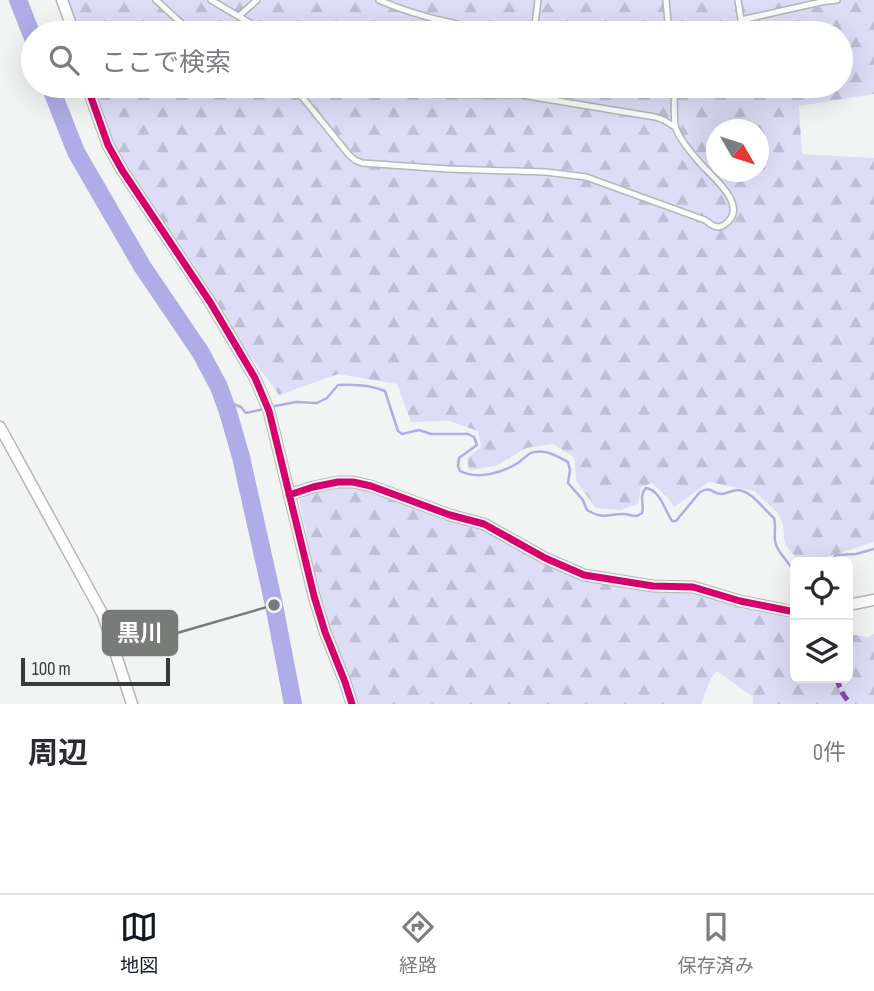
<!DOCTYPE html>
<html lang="ja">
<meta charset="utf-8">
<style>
:root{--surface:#fff;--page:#f2f2f3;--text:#2b2b33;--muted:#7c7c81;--line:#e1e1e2;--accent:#111827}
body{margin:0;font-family:"Sofia Sans Condensed","Noto Sans JP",sans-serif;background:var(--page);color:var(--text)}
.controls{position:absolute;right:21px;bottom:21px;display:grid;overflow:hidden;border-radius:10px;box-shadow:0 7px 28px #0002}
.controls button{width:63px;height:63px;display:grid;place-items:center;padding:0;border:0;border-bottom:2px solid var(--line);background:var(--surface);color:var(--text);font:35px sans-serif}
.compass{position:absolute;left:706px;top:119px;width:63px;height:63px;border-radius:50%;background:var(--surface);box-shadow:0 7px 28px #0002;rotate:129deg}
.scale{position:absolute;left:21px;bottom:18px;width:149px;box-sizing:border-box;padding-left:7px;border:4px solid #383a38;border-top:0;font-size:19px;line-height:24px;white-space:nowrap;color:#383a38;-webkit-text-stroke:5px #f1f5f2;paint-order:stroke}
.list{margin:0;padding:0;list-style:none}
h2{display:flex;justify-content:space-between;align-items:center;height:91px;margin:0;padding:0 28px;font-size:30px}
h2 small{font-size:23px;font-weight:400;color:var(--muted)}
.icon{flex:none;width:38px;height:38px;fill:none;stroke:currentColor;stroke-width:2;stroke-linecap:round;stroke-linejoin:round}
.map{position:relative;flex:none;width:874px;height:704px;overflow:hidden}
.search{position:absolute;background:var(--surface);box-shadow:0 7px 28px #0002;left:21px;right:21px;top:21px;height:77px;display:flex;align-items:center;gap:18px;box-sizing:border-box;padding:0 24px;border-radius:38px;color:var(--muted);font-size:26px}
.sheet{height:189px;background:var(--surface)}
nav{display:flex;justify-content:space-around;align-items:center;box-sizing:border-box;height:98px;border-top:2px solid var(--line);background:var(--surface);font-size:19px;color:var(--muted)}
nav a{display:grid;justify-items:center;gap:4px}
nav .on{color:var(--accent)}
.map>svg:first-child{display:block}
.forest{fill:url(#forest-firs);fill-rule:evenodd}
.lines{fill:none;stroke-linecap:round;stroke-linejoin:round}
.stream{stroke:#afade7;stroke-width:2.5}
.river{stroke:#afade7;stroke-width:18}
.service-casing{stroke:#b5b7b6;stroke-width:8}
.minor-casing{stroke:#b5b7b6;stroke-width:13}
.service{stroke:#fdfdfd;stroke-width:5}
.minor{stroke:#fdfdfd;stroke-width:10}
.quiet{stroke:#8e44ad;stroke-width:5;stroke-dasharray:10 5;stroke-linecap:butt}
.cycleway-casing{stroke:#f1f5f2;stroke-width:11}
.cycleway{stroke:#d6006c;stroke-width:7}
.leader{fill:none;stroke:#797b79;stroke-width:2.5}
.callout-dot{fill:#797b79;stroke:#f1f5f2;stroke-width:2.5}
.callout{fill:#797b79;stroke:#797b79;stroke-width:2.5}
.callout-label{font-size:23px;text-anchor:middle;font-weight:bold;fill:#fff}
</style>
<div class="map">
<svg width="874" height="704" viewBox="0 0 874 704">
<defs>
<pattern id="forest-firs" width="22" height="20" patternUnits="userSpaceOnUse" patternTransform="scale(1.75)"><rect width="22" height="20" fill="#ddddf7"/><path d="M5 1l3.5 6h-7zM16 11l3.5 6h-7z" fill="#bebed4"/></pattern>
</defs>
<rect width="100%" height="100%" fill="#f2f4f3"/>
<path class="forest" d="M 67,0 L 874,0 L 874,94 L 799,106 L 802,154 L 874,158 L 874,542 L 824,558 L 796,557 L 785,545 L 783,525 L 778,513 L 754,491 L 709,482 L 674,507 L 666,496 L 652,483 L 641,487 L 638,504 L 620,510 L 596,508 L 576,481 L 574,457 L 553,444 L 526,448 L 496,466 L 469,470 L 467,458 L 481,447 L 478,431 L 449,421 L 411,422 L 397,384 L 338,374 L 279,395 L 246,350 L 189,258 L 139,189 L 114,147 L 92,86 L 841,86 L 841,33 L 79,33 ZM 716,130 L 758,130 L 758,172 L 716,172 Z
M 340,487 L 373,492 L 482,528 L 584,579 L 606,584 L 652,589 L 693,591 L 749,609 L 795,617 L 795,678 L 848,678 L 848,634 L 868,637 L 874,634 L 874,704 L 753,704 L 753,697 L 717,671 L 711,678 L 701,704 L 354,704 L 325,622 L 299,500 L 319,490 Z"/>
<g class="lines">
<path class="stream" d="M 223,400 L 241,407 L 246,413 L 264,409
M 270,407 L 296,402 L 317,403 L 327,398 L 338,385 C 353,384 371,385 385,391 L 398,431 L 402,434 L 419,430 L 431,434 L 468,434 L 474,437 L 477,445 L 459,458 L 458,466 L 460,471 C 478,480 501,473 518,463 C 522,460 527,455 531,453 C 544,448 557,456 568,462 L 570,470 L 568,483 L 583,500 L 587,510 C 604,520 607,514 624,514 C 628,514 632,516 637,516 L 642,513 C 645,504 638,496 646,488 C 661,491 664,509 672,521 L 676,521 L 700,492 C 712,486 711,493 721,494 C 727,494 732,490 738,490 C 752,491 764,510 774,518 C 777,528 772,538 777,547 C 782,558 792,564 795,576
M 830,562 L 836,555 L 856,554 L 874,549"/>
<path class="river" d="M 18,0 L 33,38
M 50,86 L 76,152 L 142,266 L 201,353 L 219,387 L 228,412 L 241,457 L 274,605 L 293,704"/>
<defs>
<path id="service" d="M 156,0 L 192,33
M 211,0 L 267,33
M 379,0 C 417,17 458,24 498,33
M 666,0 L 669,33
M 738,0 L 741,20 L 821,2 L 837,0
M 239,16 L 257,0
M 741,20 L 743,33
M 534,33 L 538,0
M 286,86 L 303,98 L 349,155 L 355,160 L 362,163 L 448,169 L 546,172 L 586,177 L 705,220 C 711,224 716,230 724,225 C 751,207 713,178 701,164 C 692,154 681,141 676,129 C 673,122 675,95 674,86
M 364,86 L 396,92 L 424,94 L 522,95 L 655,117 L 664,120 L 675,127"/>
<path id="minor" d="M 62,0 L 74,33
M 87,86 L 108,145 L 122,170 L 210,302 L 255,378 L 269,411 L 314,596 L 325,632 L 345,682 L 352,704
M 0,427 L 103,615 L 132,704
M 289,495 L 313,487 L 338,482 L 353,482 L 371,486 L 450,515 L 484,524 L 545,558 L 584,575 L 653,586 L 693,587 L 740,601 L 795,612
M 848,605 L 874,600"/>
</defs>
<use href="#service" class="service-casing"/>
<use href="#minor" class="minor-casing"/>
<use href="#service" class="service"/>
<use href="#minor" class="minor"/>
<path class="quiet" d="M 836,678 L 843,694 L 850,704"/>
<defs>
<path id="cycleway" d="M 87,86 L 108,145 L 122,170 L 210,302 L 255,378 L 269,411 L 314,596 L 325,632 L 345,682 L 352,704
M 289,495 L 313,487 L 338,482 L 353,482 L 371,486 L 450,515 L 484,524 L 545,558 L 584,575 L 653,586 L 693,587 L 740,601 L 795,612"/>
</defs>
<use href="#cycleway" class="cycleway-casing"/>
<use href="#cycleway" class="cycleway"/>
</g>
<path class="leader" d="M274 605L177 633"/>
<circle class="callout-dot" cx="274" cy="605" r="7"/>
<rect class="callout" x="103" y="611" width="74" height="44" rx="7"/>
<g class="callout-label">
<text x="140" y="641">黒川</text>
</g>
</svg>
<div class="controls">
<button><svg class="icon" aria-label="locate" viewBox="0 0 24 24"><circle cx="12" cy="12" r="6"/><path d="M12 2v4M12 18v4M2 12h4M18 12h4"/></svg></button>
<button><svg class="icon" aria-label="layers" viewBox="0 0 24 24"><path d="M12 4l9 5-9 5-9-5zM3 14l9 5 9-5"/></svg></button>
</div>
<svg class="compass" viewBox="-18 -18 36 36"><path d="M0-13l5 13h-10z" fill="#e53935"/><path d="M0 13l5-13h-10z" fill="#7c7c81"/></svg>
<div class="scale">100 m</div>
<div class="search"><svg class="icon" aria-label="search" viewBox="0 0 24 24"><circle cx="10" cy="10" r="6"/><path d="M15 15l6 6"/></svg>ここで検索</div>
</div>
<section class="sheet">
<h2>周辺<small>0件</small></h2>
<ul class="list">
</ul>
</section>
<nav>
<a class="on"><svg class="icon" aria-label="map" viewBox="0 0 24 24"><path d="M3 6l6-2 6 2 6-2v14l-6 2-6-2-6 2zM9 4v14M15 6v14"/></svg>地図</a>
<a><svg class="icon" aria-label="directions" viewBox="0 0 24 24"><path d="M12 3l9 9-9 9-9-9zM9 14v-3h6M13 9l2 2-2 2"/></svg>経路</a>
<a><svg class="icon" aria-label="saved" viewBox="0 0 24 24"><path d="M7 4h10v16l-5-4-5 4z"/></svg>保存済み</a>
</nav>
